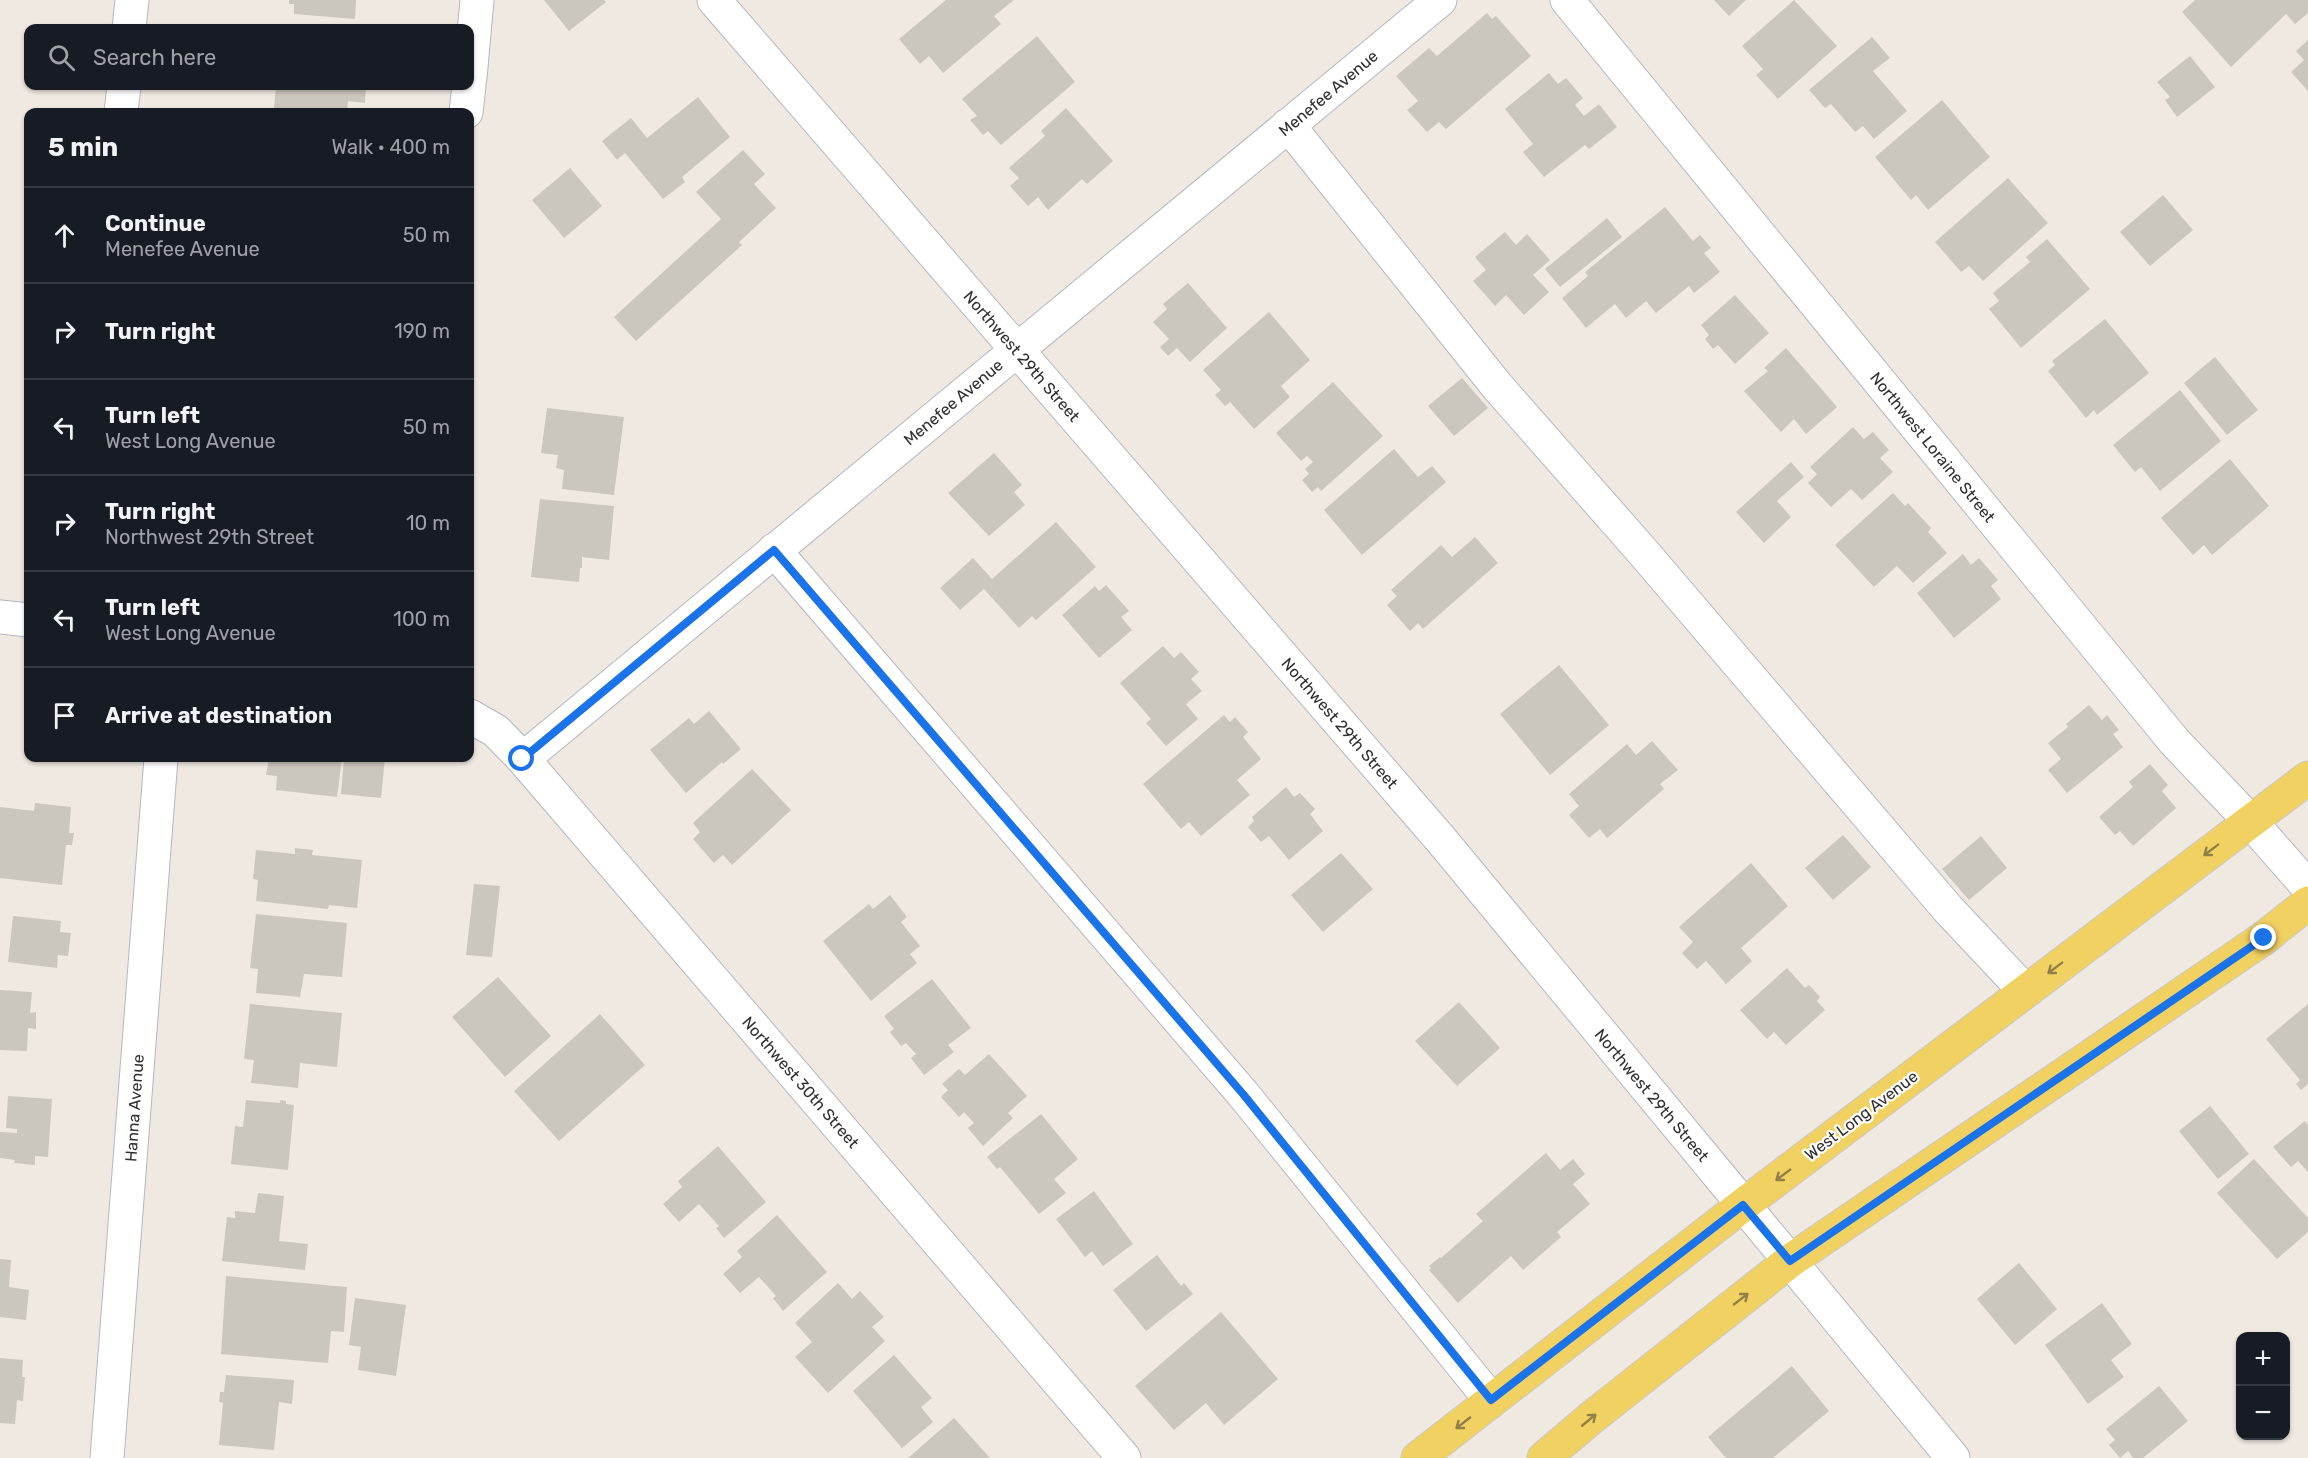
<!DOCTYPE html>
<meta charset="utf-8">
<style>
:root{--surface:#171b24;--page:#20242c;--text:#f1f3f6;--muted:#9ea1a6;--line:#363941}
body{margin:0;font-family:Rubik,sans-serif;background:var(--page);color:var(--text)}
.controls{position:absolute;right:18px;bottom:18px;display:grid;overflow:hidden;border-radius:12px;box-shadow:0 2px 4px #0004}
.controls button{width:54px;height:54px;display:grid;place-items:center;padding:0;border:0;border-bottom:2px solid var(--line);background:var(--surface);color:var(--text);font:30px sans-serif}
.stop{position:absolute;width:18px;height:18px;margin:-14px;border:4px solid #1a73e8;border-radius:50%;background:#fff}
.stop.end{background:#1a73e8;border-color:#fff;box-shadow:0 2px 6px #0008}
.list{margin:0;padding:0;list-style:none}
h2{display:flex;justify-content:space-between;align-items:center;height:78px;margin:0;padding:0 24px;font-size:26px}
h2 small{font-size:20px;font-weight:400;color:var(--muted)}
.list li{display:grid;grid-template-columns:39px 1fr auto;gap:18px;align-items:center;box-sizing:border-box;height:96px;padding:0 24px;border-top:2px solid var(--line)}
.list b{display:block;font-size:22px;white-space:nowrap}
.list p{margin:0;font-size:20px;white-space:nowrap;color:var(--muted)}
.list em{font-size:20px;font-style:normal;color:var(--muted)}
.icon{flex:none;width:33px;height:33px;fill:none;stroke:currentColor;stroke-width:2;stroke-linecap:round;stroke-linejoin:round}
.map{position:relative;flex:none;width:2308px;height:1458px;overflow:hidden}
.search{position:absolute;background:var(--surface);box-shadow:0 2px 4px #0004;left:24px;top:24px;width:450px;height:66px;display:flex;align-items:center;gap:15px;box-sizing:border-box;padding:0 21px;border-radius:12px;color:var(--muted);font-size:22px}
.panel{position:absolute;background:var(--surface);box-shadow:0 2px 4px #0004;left:24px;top:108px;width:450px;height:654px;border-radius:12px}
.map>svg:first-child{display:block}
.building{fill:#cbc7bf}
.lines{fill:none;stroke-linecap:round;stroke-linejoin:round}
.minor-casing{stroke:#b4b7c1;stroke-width:35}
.major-casing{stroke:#c9c9c9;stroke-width:35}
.minor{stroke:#fff;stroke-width:33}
.major{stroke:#f2d163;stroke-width:33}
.oneway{stroke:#908048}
.route{stroke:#1a73e8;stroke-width:8}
.labels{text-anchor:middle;stroke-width:4.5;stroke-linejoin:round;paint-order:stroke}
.street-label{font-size:16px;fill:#2e2e2e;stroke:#fff}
</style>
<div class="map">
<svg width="2308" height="1458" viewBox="0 0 2308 1458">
<rect width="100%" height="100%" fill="#efe9e1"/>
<path class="building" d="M 289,0 L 356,0 L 355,19 L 294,14 L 294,4 L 289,4 Z
M 544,0 L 604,0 L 606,2 L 569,31 Z
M 946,0 L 1014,0 L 994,16 L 1001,24 L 943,73 L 929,56 L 920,64 L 899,39 Z
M 1714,0 L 1746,0 L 1729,16 Z
M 1794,0 L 1837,46 L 1778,99 L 1756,75 L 1763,69 L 1742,46 Z
M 2195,0 L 2308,0 L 2308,13 L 2295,24 L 2286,14 L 2231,67 L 2182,12 Z
M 1487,13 L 1492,19 L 1496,16 L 1531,56 L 1446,129 L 1439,122 L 1427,132 L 1407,110 L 1418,101 L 1396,76 L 1429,48 L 1437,56 Z
M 1037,36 L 1075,82 L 1001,145 L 988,131 L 983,135 L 970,120 L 977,116 L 962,99 Z
M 1872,37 L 1890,58 L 1873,71 L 1907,111 L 1874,139 L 1863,126 L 1855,132 L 1831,104 L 1825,108 L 1809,90 Z
M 2308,40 L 2308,91 L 2291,72 L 2304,60 L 2296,51 Z
M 2190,56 L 2215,87 L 2177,117 L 2165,100 L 2170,97 L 2157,82 Z
M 1549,73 L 1558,84 L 1566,78 L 1583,98 L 1575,105 L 1584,116 L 1599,104 L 1617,127 L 1589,149 L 1585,145 L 1544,177 L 1523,152 L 1533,144 L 1505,109 Z
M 276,86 L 366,86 L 365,103 L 348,101 L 347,112 L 274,108 Z
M 698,97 L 730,137 L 682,177 L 685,182 L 663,199 L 625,153 L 617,160 L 602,141 L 631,118 L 647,138 Z
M 1942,100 L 1990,157 L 1928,210 L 1916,195 L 1911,200 L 1875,157 Z
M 1066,108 L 1113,161 L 1087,184 L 1082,179 L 1048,210 L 1038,197 L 1028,206 L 1010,186 L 1019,178 L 1009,168 L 1045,136 L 1041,131 Z
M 743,150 L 765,174 L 754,184 L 776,208 L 739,242 L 742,245 L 636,341 L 614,317 L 721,219 L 696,192 Z
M 570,168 L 602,206 L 564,238 L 532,200 Z
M 2008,178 L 2048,223 L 1983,281 L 1969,266 L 1961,272 L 1935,242 Z
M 2163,195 L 2193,230 L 2150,266 L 2120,232 Z
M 1665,207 L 1693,241 L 1700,235 L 1711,248 L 1704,253 L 1720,272 L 1694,293 L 1689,286 L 1656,313 L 1646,301 L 1626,318 L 1615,304 L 1586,328 L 1562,298 L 1588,276 L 1585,272 Z
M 1607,218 L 1622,237 L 1560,287 L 1545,269 Z
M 1505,232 L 1516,245 L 1527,234 L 1550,260 L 1533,275 L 1549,292 L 1524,315 L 1506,295 L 1495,306 L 1473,281 L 1486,270 L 1475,257 Z
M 2047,239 L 2090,289 L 2021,348 L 1989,309 L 1999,301 L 1993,293 L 2030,262 L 2026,257 Z
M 1188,283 L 1227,328 L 1190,362 L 1177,348 L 1168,356 L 1160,347 L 1169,339 L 1153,322 L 1167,309 L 1163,304 Z
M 1735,295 L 1769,333 L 1735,364 L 1718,345 L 1713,349 L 1705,339 L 1709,335 L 1701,325 Z
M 1269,312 L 1310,360 L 1281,386 L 1290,397 L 1254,429 L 1230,402 L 1225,406 L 1215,395 L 1221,390 L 1203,370 Z
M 2105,319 L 2149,373 L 2097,415 L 2094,410 L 2086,418 L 2048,371 L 2055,365 L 2052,361 Z
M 1786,348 L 1837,407 L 1806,434 L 1794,419 L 1781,432 L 1744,391 L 1768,371 L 1764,368 Z
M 2215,357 L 2258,410 L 2227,435 L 2184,383 Z
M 1462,378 L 1488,408 L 1454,436 L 1428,406 Z
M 1333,382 L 1383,436 L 1321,491 L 1318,487 L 1312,492 L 1302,480 L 1309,474 L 1305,469 L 1313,462 L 1307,456 L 1301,461 L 1276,433 Z
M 2180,390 L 2221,441 L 2160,491 L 2141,467 L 2135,472 L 2113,445 Z
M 547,408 L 624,417 L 614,495 L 562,489 L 564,470 L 556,468 L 558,455 L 541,453 Z
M 1853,427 L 1864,439 L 1873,432 L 1889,450 L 1880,458 L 1893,472 L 1862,500 L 1851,489 L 1831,507 L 1808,483 L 1817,474 L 1810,467 Z
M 1394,449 L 1418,477 L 1432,466 L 1446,482 L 1362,555 L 1324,510 Z
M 994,453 L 1022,485 L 1014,492 L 1025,505 L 989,536 L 948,493 Z
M 2230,459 L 2269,506 L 2212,555 L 2204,545 L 2193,555 L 2161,518 Z
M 1791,462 L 1804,477 L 1777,501 L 1791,517 L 1764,543 L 1736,512 Z
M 1893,493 L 1905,506 L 1908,503 L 1931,528 L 1928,532 L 1947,553 L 1913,583 L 1897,566 L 1874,587 L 1835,545 Z
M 540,499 L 614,506 L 609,560 L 582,557 L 582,568 L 580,568 L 579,582 L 531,577 Z
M 1056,522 L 1096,567 L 1036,620 L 1032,616 L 1019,628 L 984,589 L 960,610 L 940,588 L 973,558 L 992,579 Z
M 1475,537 L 1498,563 L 1423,629 L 1418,623 L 1410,631 L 1387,605 L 1397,596 L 1391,590 L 1441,545 L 1452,557 Z
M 1963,554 L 1971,565 L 1979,558 L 1998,580 L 1991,586 L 2001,599 L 1954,638 L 1917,593 Z
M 1106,585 L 1129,611 L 1121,617 L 1132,630 L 1099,658 L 1062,615 L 1095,586 L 1099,591 Z
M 1163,646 L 1174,658 L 1181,652 L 1199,672 L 1191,679 L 1202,691 L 1186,704 L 1198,719 L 1166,746 L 1146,723 L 1151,719 L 1120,683 Z
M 1559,665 L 1609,725 L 1550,775 L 1500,714 Z
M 2089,705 L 2102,720 L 2107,715 L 2119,730 L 2113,734 L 2123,747 L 2067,793 L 2048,770 L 2061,759 L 2048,743 L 2068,727 L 2066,724 Z
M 709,711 L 741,749 L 723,764 L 722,762 L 686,793 L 650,750 L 689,718 L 694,724 Z
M 1224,715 L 1230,722 L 1235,717 L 1248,732 L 1243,737 L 1261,759 L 1237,780 L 1250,795 L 1201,836 L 1189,822 L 1181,829 L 1143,784 Z
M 1652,741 L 1678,770 L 1660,784 L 1664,789 L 1607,838 L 1600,829 L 1589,838 L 1569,815 L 1579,806 L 1569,794 L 1627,744 L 1636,755 Z
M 269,758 L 342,758 L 337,797 L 276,790 L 277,776 L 266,775 Z
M 344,758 L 385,758 L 381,798 L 341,794 Z
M 2150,764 L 2168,785 L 2162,791 L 2176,808 L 2133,846 L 2120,831 L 2115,835 L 2099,817 L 2133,787 L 2129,782 Z
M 752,769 L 791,810 L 732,865 L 723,855 L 714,863 L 693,839 L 700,832 L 693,823 Z
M 1286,787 L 1294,797 L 1300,793 L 1315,809 L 1310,814 L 1323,831 L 1289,860 L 1269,836 L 1261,842 L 1248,827 L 1254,821 L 1252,817 Z
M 35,803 L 71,807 L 69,833 L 74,833 L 72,845 L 66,845 L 62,885 L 0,878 L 0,807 L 34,811 Z
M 1843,835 L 1871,867 L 1833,900 L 1805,868 Z
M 1981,836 L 2007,868 L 1969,900 L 1942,869 Z
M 295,848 L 313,850 L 312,855 L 362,860 L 357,908 L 329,905 L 328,909 L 256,901 L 258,880 L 253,879 L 256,850 L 295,854 Z
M 1341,853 L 1373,889 L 1323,932 L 1291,895 Z
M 1751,863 L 1788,906 L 1741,948 L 1752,961 L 1726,984 L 1706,961 L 1697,969 L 1682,953 L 1693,942 L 1679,927 Z
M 474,884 L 500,886 L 492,957 L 466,955 Z
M 890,895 L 907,917 L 901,922 L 920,946 L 910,954 L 917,963 L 871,1001 L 823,941 L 869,904 L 873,909 Z
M 256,914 L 347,923 L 342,977 L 304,974 L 300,997 L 256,993 L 258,969 L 250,968 Z
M 13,916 L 61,921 L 60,932 L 71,933 L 68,956 L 58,955 L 57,968 L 8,962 Z
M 1787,968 L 1805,988 L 1809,985 L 1820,997 L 1817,1001 L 1825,1010 L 1786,1045 L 1774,1032 L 1767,1039 L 1740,1010 Z
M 498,977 L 551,1036 L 505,1077 L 452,1017 Z
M 932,979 L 971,1028 L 948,1045 L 954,1052 L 924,1075 L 911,1058 L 916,1054 L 906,1043 L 901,1046 L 890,1032 L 894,1029 L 884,1016 Z
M 0,990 L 32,992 L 30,1013 L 36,1012 L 36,1029 L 28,1028 L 27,1051 L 0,1050 Z
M 1459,1002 L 1500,1048 L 1457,1086 L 1415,1041 Z
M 250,1004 L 342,1013 L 337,1067 L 300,1063 L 298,1088 L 251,1083 L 254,1060 L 244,1059 Z
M 2308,1004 L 2308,1084 L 2301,1090 L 2296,1084 L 2300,1080 L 2266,1039 Z
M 600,1014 L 645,1065 L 559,1141 L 514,1091 Z
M 989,1054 L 1027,1096 L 1008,1113 L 1013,1118 L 983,1146 L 968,1128 L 974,1123 L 964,1112 L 959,1117 L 941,1097 L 948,1090 L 942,1084 L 959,1069 L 965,1075 Z
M 8,1096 L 52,1099 L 48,1157 L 35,1156 L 35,1165 L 14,1163 L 15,1160 L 0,1158 L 0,1132 L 17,1133 L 17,1129 L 6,1128 Z
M 246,1100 L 280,1103 L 280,1100 L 286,1101 L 286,1104 L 294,1105 L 288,1170 L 231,1164 L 235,1126 L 243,1127 Z
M 2210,1106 L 2249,1154 L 2218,1179 L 2179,1131 Z
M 1041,1114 L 1078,1159 L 1054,1179 L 1066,1193 L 1039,1214 L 1000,1167 L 997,1169 L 987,1157 Z
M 2305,1121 L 2308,1125 L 2308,1172 L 2298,1161 L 2291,1167 L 2273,1147 Z
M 718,1146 L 766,1202 L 724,1238 L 716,1228 L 719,1226 L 699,1204 L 679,1222 L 663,1204 L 682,1187 L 678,1181 Z
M 1546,1153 L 1560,1170 L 1573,1159 L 1585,1174 L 1573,1184 L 1590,1204 L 1557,1232 L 1561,1237 L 1523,1270 L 1511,1256 L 1458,1303 L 1429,1270 L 1431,1268 L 1429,1266 L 1440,1257 L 1441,1258 L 1483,1221 L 1476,1214 Z
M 2254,1159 L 2308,1218 L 2308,1232 L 2277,1259 L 2217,1193 Z
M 1094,1191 L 1133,1244 L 1103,1266 L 1092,1251 L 1085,1257 L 1056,1219 Z
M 258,1193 L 284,1196 L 279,1241 L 308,1244 L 305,1270 L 222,1261 L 227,1217 L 235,1218 L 235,1211 L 255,1213 Z
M 777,1215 L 827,1272 L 783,1311 L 773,1298 L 776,1296 L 759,1277 L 740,1293 L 723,1274 L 742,1257 L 737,1251 Z
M 1157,1255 L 1181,1286 L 1184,1283 L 1193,1294 L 1146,1331 L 1113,1290 Z
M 0,1259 L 11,1260 L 9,1287 L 29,1290 L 26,1320 L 0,1317 Z
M 2019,1263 L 2057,1309 L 2015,1345 L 1977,1299 Z
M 226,1276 L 347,1287 L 344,1332 L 331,1331 L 328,1363 L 221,1354 Z
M 838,1283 L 852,1299 L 860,1291 L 884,1317 L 872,1327 L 885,1341 L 828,1393 L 795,1357 L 812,1342 L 795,1323 Z
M 355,1298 L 406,1305 L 396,1376 L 358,1370 L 361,1347 L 349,1345 Z
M 2102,1303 L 2132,1344 L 2111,1360 L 2124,1377 L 2088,1404 L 2045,1345 Z
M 1221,1312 L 1278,1379 L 1224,1425 L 1206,1403 L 1174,1430 L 1135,1386 Z
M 894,1355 L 932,1398 L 921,1407 L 933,1422 L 902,1448 L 853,1391 Z
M 0,1358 L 23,1360 L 22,1377 L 25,1377 L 23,1401 L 17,1400 L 15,1424 L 0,1423 Z
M 1792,1366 L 1829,1411 L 1773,1458 L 1726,1458 L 1708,1437 Z
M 226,1375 L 294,1380 L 292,1404 L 279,1402 L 274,1450 L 219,1445 L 223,1403 L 219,1402 L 220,1392 L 224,1392 Z
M 2159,1386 L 2188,1421 L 2143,1458 L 2133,1458 L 2128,1451 L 2120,1458 L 2109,1445 L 2115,1440 L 2106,1429 Z
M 954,1418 L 990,1458 L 908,1458 Z"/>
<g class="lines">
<defs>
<path id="minor" d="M 714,0 L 1443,842 L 1953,1458
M 1567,0 L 2174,741 L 2250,821 L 2308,887
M 129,28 L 132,0
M 470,78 L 477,0
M 121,112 L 124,86
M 466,112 L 469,86
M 1288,125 L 1497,386 L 1643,552 L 1948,909 L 2025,991
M 774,550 L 1243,1094 L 1491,1400
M 0,617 L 28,620
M 470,716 L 496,731 L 523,759 L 1124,1458
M 523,759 L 1440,0
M 107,1458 L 161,758"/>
<path id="major" d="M 1418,1458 L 1743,1205 L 2308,778
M 1544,1458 L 1591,1418 L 1790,1261 L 2264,938 L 2308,903"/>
</defs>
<use href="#minor" class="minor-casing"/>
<use href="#major" class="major-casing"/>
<use href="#minor" class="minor"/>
<use href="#major" class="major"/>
</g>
<defs><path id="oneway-shaft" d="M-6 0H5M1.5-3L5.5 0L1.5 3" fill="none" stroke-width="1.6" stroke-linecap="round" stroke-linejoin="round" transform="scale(1.5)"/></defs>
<g class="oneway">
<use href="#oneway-shaft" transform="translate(2211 850) rotate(143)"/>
<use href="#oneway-shaft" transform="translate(2055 968) rotate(143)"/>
<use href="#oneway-shaft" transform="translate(1783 1175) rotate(143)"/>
<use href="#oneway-shaft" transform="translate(1741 1299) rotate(-38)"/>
<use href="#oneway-shaft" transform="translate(1589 1420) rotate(-40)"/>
<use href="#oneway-shaft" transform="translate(1463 1423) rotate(142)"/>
</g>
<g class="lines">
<path class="route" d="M 522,759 L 774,550 L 1243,1094 L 1491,1400 L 1743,1205 L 1790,1261 L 2264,938"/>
</g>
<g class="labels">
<g class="street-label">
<text transform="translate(1328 93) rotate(-40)" y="6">Menefee Avenue</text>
<text transform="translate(1022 356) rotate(49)" y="6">Northwest 29th Street</text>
<text transform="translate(953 402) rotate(-40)" y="6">Menefee Avenue</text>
<text transform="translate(1933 447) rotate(51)" y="6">Northwest Loraine Street</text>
<text transform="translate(1340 723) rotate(49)" y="6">Northwest 29th Street</text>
<text transform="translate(801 1082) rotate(49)" y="6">Northwest 30th Street</text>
<text transform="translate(1652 1095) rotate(50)" y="6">Northwest 29th Street</text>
<text transform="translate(134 1108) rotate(-86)" y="6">Hanna Avenue</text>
<text transform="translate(1861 1115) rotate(-37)" y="6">West Long Avenue</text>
</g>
</g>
</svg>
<div class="controls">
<button>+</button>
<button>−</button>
</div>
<div class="stop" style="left:522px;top:759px"></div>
<div class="stop end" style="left:2264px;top:938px"></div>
<div class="search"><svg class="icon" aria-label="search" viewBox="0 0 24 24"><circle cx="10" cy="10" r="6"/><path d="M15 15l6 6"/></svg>Search here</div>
<section class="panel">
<h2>5 min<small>Walk · 400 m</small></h2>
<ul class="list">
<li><svg class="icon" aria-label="ahead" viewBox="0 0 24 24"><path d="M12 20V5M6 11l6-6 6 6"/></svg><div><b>Continue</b><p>Menefee Avenue</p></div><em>50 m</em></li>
<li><svg class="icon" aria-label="right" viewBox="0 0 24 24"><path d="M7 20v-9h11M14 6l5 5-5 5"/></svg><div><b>Turn right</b></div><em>190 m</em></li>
<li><svg class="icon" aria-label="left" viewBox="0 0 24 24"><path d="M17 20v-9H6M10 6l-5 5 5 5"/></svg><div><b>Turn left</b><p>West Long Avenue</p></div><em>50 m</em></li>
<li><svg class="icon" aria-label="right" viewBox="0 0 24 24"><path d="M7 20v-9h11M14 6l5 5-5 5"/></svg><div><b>Turn right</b><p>Northwest 29th Street</p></div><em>10 m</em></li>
<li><svg class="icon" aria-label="left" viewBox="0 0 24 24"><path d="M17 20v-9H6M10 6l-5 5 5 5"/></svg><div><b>Turn left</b><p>West Long Avenue</p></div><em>100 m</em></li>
<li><svg class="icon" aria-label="arrive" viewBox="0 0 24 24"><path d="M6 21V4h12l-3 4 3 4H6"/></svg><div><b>Arrive at destination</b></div></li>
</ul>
</section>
</div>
